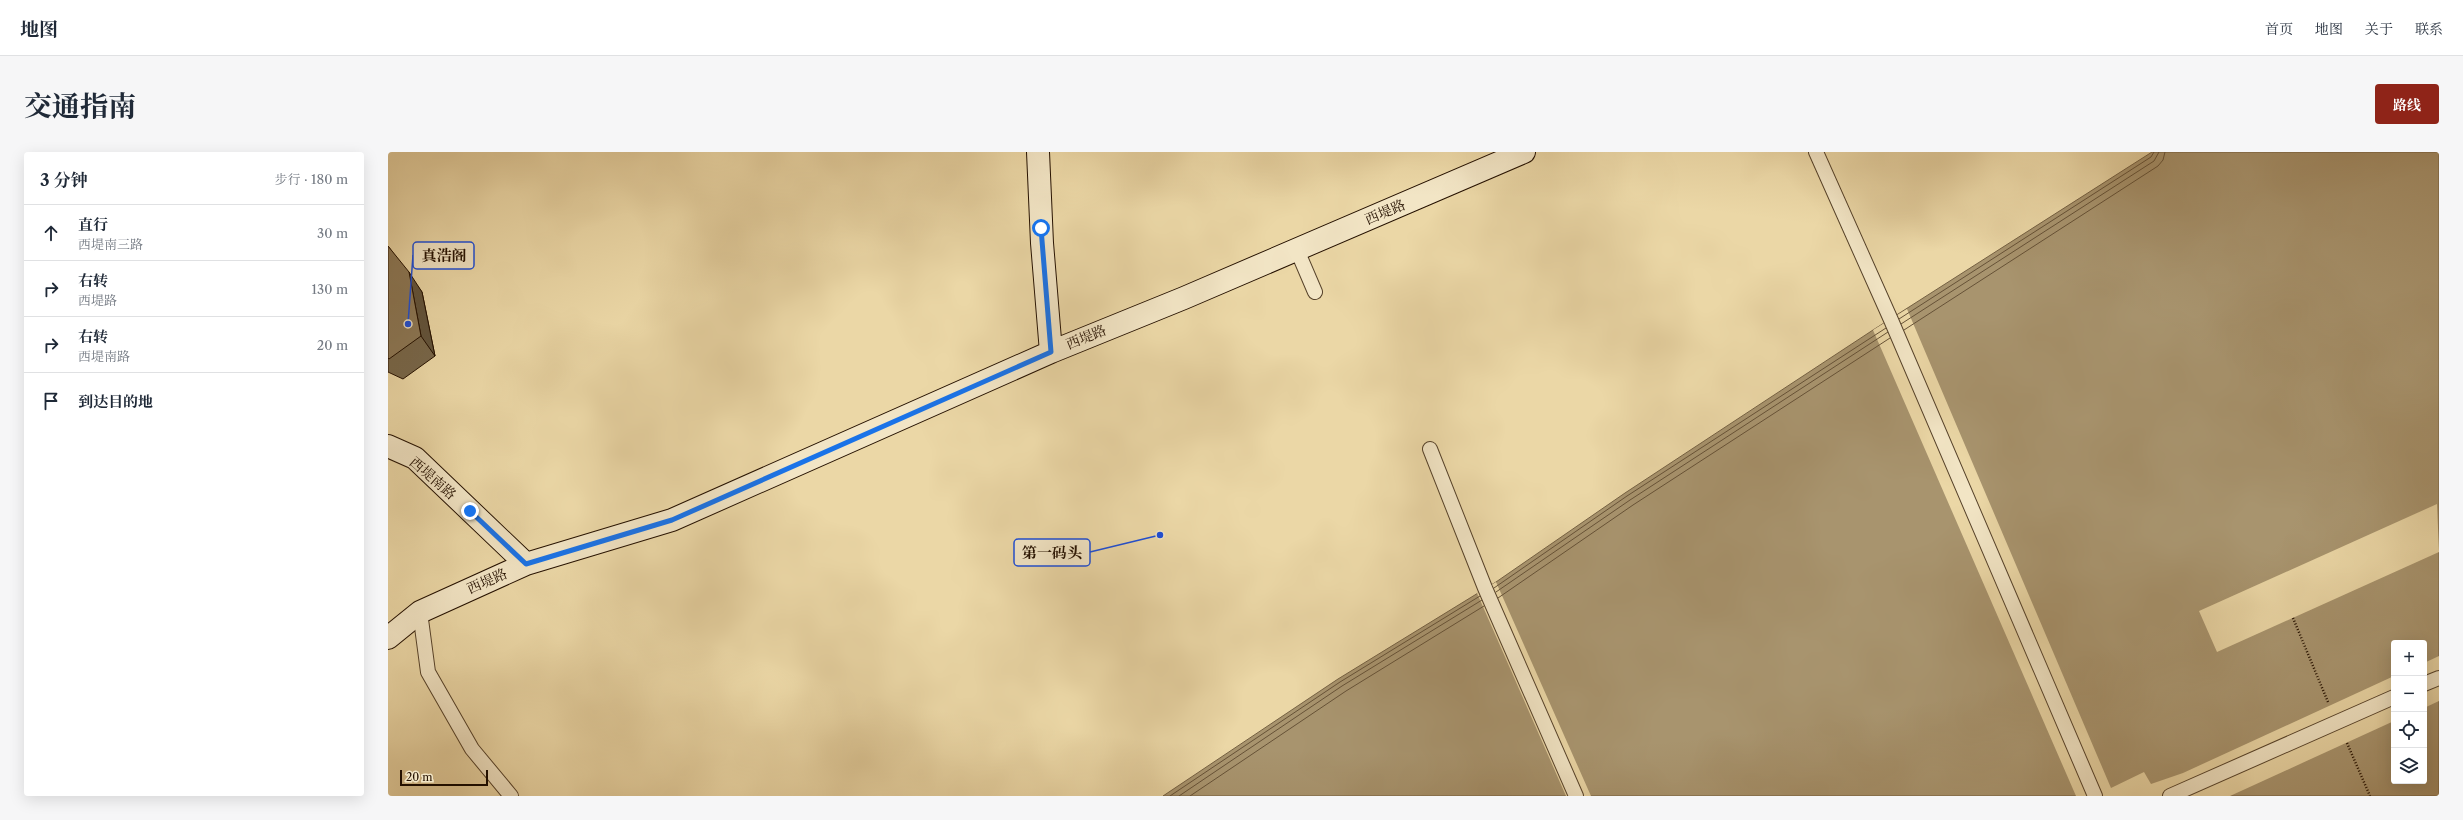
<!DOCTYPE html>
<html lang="zh">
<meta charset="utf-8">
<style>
:root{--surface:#fff;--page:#f6f6f7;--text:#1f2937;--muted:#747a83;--line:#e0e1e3;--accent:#8f2418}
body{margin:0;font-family:"Libre Caslon Text","Noto Serif SC",serif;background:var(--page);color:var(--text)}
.controls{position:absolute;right:12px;bottom:12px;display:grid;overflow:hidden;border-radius:4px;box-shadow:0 4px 16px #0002}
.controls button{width:36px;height:36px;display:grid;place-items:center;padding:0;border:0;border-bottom:1px solid var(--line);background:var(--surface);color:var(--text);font:20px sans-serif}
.scale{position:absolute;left:12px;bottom:10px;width:88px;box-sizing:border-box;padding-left:4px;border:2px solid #251100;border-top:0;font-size:11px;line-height:14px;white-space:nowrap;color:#251100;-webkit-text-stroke:3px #f2e5c5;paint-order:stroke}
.stop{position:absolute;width:12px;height:12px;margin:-9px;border:3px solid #1a73e8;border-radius:50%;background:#fff}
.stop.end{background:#1a73e8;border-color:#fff;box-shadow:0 1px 4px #0008}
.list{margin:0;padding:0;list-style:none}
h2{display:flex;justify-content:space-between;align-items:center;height:52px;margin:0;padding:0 16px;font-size:17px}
h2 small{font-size:13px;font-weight:400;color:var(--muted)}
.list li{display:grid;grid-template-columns:26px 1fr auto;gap:12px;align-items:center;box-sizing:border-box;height:56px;padding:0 16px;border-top:1px solid var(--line)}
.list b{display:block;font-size:15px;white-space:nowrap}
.list p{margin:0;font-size:13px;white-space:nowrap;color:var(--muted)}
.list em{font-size:13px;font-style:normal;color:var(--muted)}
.icon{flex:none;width:22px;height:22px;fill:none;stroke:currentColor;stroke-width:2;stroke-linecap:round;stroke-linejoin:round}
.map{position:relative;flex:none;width:2051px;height:644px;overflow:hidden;border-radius:4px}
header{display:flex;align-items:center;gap:24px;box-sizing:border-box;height:56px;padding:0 20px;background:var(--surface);border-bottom:1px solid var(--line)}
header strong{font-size:19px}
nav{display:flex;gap:22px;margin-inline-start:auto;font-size:14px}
.intro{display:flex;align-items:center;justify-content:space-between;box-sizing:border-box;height:96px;padding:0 24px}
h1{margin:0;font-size:28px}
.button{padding:10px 18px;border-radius:4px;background:var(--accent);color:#fff;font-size:14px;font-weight:700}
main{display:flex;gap:24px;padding:0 24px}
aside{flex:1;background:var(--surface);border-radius:4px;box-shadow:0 4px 16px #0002}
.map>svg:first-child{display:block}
.water{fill:#a8946e;stroke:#746042;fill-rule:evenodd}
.pier{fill:#ebd7a6}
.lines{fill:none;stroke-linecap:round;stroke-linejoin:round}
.shore{stroke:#665237;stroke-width:1}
.lane-casing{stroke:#56422a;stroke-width:16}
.secondary-casing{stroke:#251100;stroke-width:24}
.path{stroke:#251100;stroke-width:2.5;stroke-dasharray:1 2;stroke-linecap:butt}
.lane{stroke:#f2e5c5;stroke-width:14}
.secondary{stroke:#f2e5c5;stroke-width:22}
.wall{fill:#78674a;stroke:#251100}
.shaded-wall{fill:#62543c;stroke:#251100}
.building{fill:#8c7856;stroke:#251100}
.route{stroke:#1a73e8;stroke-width:5}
.labels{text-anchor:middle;stroke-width:3;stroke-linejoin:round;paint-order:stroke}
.street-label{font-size:14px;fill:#251100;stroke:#f2e5c5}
.leader{fill:none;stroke:#1d4ed8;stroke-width:1.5}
.callout-dot{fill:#1d4ed8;stroke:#f2e5c5;stroke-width:1.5}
.callout{fill:#f2e5c5;stroke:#1d4ed8;stroke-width:1.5}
.callout-label{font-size:15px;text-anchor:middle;font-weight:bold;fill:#251100}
</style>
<header>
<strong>地图</strong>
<nav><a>首页</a><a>地图</a><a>关于</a><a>联系</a></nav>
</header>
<div class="intro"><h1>交通指南</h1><a class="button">路线</a></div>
<main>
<aside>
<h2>3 分钟<small>步行 · 180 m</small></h2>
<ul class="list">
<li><svg class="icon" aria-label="ahead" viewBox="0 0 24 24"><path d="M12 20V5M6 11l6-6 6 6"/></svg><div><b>直行</b><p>西堤南三路</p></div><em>30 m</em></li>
<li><svg class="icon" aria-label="right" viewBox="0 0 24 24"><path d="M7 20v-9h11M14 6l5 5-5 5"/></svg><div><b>右转</b><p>西堤路</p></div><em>130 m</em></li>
<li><svg class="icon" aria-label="right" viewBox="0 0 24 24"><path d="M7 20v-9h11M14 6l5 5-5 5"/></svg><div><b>右转</b><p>西堤南路</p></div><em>20 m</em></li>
<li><svg class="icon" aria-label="arrive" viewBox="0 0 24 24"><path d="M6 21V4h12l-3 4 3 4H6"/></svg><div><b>到达目的地</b></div></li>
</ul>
</aside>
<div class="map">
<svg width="2051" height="644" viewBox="0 0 2051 644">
<rect width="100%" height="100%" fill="#ebd7a6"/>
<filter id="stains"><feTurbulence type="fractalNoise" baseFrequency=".005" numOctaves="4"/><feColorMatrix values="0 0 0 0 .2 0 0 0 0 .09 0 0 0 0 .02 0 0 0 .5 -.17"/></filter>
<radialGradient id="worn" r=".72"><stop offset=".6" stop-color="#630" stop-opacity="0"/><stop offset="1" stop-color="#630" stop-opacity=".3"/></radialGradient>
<path class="water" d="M 1764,0 L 2051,0 L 2051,644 L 775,644 L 950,527 L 1108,430 L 1237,341 L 1485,178 ZM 2006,491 L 2036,491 L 2036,629 L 2006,629 Z"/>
<path class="pier" d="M 1519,157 L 1723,636 L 1756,620 L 1763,632 L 1795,621 L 2006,524 L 2006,569 L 1842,644 L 1688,644 L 1485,178 Z
M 2049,352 L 2051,400 L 1829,500 L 1811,459 Z
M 1108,430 L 1203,644 L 1178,644 L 1089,441 Z
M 2051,504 L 2051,549 L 2036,556 L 2036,511 Z"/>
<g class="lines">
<path class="shore" d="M 1511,167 L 1763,5 L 1766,0
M 1513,172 L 1766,9 L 1771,0
M 1516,178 L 1770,14 L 1775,8 L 1777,0
M 1106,436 L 1239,344 L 1498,176
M 1108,440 L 1242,348 L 1500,180
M 1110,446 L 1245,353 L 1502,186
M 782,644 L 952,530 L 1092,444
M 791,644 L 954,534 L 1094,448
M 802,644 L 958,539 L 1096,454"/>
<defs>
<path id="lane" d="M 1428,0 L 1503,168 L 1707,644
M 909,98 L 927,140
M 1042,297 L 1097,436 L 1188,644
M 32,460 L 40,520 L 84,597 L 123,644
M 2036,532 L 2051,526
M 1782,644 L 2006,545"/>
<path id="secondary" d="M 650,0 L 654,91 L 663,200
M 0,294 L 27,306 L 138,412
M 0,486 L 32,460 L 138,412 L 284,368 L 663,200 L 796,146 L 1136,0"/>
</defs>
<use href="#lane" class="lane-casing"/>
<use href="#secondary" class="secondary-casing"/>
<path class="path" d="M 1905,466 L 1940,550
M 1959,591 L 1982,644"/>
<use href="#lane" class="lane"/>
<use href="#secondary" class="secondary"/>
</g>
<path class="wall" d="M 0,94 L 34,140 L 47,204 L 15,227 L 0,220 Z"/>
<path class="shaded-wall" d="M 21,120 L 34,140 L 47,204 L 33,184 Z"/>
<path class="building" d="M 0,94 L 21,120 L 33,184 L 1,207 L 0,206 Z"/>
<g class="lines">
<path class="route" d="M 82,359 L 138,412 L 284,368 L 663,200 L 653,76"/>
</g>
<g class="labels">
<g class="street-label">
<text transform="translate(997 60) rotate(-23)" y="5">西堤路</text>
<text transform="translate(698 185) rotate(-22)" y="5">西堤路</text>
<text transform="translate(45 326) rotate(41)" y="5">西堤南路</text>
<text transform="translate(99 429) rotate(-24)" y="5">西堤路</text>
</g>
</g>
<path class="leader" d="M20 172L25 103M772 383L702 400"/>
<g class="callout-dot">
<circle cx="20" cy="172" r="4"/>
<circle cx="772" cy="383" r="4"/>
</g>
<g class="callout">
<rect x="25" y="90" width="61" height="27" rx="4"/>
<rect x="626" y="387" width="76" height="27" rx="4"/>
</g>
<g class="callout-label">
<text x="56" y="109">真浩阁</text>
<text x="664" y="406">第一码头</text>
</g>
<rect width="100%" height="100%" filter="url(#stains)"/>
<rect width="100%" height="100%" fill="url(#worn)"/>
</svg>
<div class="controls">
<button>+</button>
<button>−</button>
<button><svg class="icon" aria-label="locate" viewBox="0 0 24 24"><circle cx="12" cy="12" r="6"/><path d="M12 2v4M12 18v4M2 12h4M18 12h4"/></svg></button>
<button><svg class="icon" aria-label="layers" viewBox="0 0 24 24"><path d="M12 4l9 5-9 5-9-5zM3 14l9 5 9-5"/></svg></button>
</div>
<div class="scale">20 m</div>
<div class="stop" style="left:653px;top:76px"></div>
<div class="stop end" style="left:82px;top:359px"></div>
</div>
</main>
